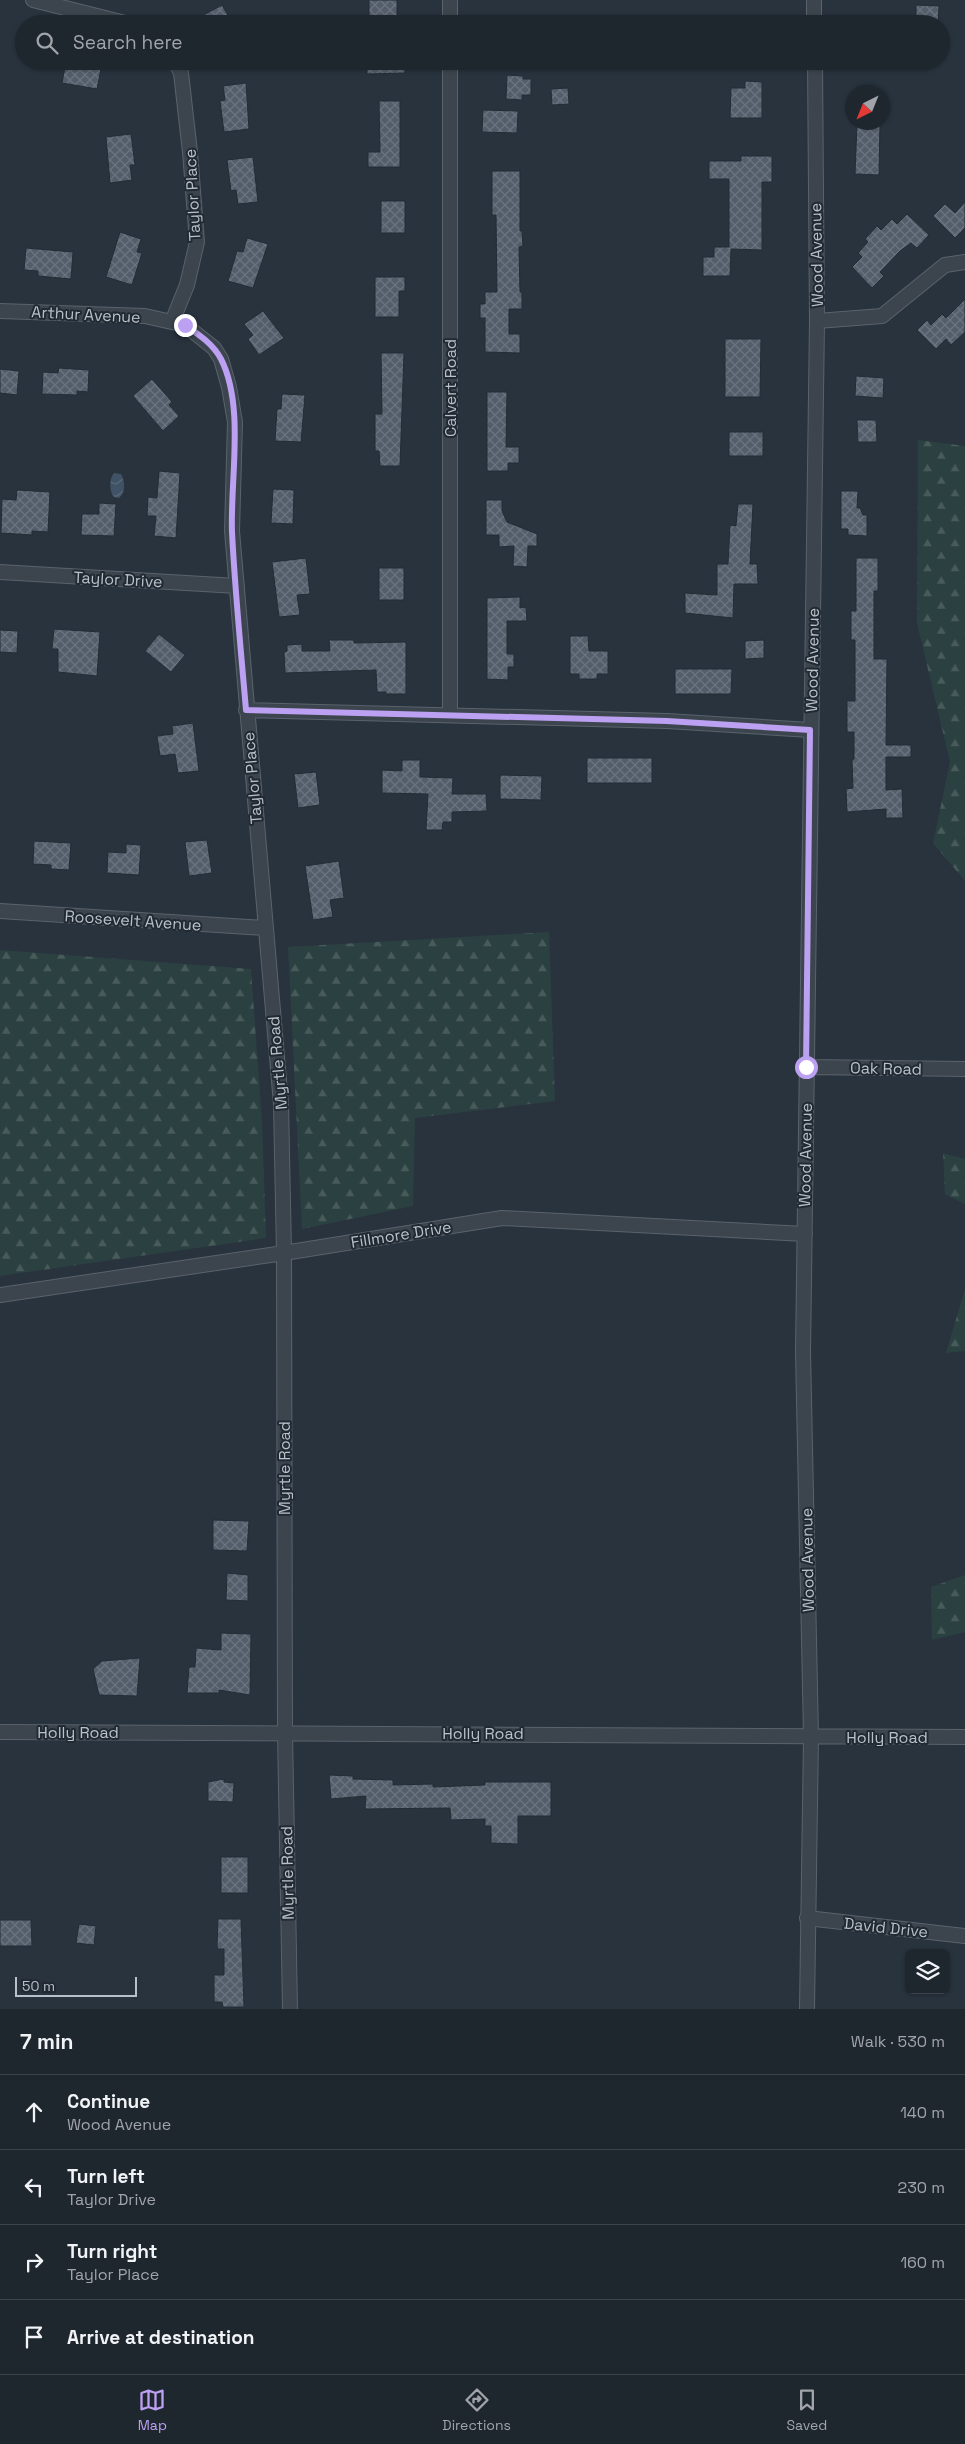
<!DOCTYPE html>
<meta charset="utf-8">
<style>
:root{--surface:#1e262e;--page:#2b323a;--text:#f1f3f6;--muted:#a1a5aa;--line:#3c434a;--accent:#bca0f2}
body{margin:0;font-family:"Space Grotesk",sans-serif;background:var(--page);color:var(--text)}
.controls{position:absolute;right:15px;bottom:15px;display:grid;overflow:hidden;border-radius:8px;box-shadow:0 1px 4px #0004}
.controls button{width:45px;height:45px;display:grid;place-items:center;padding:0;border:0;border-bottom:1px solid var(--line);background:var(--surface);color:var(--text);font:25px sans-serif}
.compass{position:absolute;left:845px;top:85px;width:45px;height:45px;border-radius:50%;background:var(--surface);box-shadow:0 1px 4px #0004;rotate:223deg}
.scale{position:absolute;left:15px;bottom:12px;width:122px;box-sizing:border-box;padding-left:5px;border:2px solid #b8c0c9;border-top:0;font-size:14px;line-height:18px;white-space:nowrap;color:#b8c0c9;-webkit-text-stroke:4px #212a33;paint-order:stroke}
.stop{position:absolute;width:15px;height:15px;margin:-11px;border:4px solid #bca0f2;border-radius:50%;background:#fff}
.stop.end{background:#bca0f2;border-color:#fff;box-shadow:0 1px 5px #0008}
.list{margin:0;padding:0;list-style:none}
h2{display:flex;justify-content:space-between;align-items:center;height:65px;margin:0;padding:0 20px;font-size:21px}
h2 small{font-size:16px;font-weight:400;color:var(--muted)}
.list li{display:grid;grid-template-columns:32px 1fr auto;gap:15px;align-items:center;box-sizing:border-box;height:75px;padding:0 20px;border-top:1px solid var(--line)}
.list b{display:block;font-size:19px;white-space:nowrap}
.list p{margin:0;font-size:16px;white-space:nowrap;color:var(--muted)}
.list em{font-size:16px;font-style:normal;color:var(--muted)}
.icon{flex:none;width:28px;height:28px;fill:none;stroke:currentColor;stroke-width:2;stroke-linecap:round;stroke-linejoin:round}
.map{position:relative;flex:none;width:965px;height:2009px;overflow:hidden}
.search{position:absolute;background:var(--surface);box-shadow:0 1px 4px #0004;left:15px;right:15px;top:15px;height:55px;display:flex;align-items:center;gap:12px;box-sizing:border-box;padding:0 18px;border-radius:28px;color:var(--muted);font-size:19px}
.sheet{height:365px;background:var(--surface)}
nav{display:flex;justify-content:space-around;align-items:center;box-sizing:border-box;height:70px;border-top:1px solid var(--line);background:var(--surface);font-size:14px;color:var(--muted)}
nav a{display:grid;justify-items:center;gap:2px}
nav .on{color:var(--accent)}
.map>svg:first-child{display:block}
.forest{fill:url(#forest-firs)}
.water{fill:url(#water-waves)}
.building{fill:url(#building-cross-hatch);stroke:#232c35}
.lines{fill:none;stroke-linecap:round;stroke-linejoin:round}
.street-casing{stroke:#5a636c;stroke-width:16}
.street{stroke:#3c454e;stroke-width:14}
.route{stroke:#bca0f2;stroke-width:6}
.labels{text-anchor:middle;stroke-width:4;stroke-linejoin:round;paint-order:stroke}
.street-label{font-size:16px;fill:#b8c0c9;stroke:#212a33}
</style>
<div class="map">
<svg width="965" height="2009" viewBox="0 0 965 2009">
<defs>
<pattern id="forest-firs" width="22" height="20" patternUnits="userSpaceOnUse" patternTransform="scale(1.25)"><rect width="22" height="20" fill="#2b4040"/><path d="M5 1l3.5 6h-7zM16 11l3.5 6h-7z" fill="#485a5a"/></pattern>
<pattern id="water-waves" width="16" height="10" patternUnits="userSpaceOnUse" patternTransform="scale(1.25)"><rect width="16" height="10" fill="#405265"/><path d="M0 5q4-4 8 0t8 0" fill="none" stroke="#5a697a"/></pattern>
<pattern id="building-cross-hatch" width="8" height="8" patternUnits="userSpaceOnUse" patternTransform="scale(1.25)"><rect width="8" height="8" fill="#545e6b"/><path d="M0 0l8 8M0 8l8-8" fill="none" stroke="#6a737f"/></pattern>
</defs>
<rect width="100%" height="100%" fill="#28333e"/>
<path class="forest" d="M 918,440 L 965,446 L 965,881 L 933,843 L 950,762 L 917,623 Z
M 549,932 L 555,1101 L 415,1118 L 413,1206 L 302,1229 L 288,947 Z
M 0,950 L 251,969 L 262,1122 L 266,1238 L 0,1276 Z
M 943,1153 L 965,1159 L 965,1204 L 945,1194 Z
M 965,1289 L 965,1351 L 946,1353 Z
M 965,1575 L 965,1632 L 932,1640 L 931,1587 Z"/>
<path class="water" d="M 114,473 L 121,474 C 125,482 126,492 119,498 L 114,497 C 109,492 109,479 114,473 Z"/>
<path class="building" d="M 369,0 L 397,0 L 397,19 L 369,19 Z
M 222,5 L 233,24 L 187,24 Z
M 916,5 L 939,6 L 938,24 L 916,24 Z
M 82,61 L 102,64 L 97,89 L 62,83 L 66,62 L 81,65 Z
M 367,61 L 405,61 L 405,73 L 367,74 Z
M 507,75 L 523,76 L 523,79 L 531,79 L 531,95 L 522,95 L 522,100 L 506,99 Z
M 745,81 L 762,82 L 762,118 L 730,118 L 731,88 L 745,88 Z
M 246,83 L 249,129 L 224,132 L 220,101 L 225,100 L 223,86 Z
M 568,88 L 569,104 L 552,105 L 551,89 Z
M 379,101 L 400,101 L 400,167 L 368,167 L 368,152 L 380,152 Z
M 483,110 L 518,111 L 517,133 L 482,132 Z
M 857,123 L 880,124 L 879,175 L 855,174 Z
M 131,134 L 135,165 L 130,165 L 132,180 L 110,183 L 106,137 Z
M 741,156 L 772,156 L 772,182 L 762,182 L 762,250 L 731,249 L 730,276 L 703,276 L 703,257 L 714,257 L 714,247 L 729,247 L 729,179 L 709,179 L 709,161 L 741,161 Z
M 253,157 L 258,202 L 238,204 L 236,190 L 231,191 L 227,160 Z
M 492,171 L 520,171 L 520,231 L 522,231 L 523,246 L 519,247 L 520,292 L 522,292 L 522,309 L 509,309 L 509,334 L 520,334 L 520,353 L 485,352 L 485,318 L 480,318 L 480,304 L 485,304 L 485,292 L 497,292 L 496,215 L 492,215 Z
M 381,201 L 405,201 L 405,233 L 381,233 Z
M 965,202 L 965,228 L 955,238 L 933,216 L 945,204 L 955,213 Z
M 907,214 L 929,235 L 917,248 L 911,243 L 900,251 L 880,272 L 884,276 L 872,288 L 852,267 L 862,257 L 858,253 L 868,242 L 865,239 L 877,226 L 881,230 L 892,219 L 897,224 Z
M 120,232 L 141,239 L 137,252 L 142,253 L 132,285 L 106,277 Z
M 247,238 L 268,244 L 253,288 L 228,281 L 237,251 L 243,252 Z
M 26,248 L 73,252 L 71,279 L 38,276 L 38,271 L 24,270 Z
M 375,277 L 405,277 L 405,291 L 399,291 L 399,317 L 375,317 Z
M 965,299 L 965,332 L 951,345 L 946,339 L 936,349 L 917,330 L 927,320 L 931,325 L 942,314 L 946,318 Z
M 263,311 L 284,338 L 259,355 L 248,339 L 253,335 L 244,324 Z
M 725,339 L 761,339 L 760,397 L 725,397 Z
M 381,353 L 404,353 L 400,466 L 380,466 L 379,451 L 375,451 L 375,414 L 382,414 Z
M 59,368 L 89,370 L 88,392 L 77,391 L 77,395 L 42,394 L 43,372 L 58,373 Z
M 0,369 L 19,371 L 17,395 L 0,393 Z
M 856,376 L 884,378 L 883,398 L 855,396 Z
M 152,379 L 172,402 L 169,405 L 179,416 L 163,431 L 133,396 Z
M 487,392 L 507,392 L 506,447 L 519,447 L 519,463 L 508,463 L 508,471 L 487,471 Z
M 282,394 L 305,395 L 301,442 L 275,441 L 277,409 L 281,409 Z
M 857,420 L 876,420 L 877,442 L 858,442 Z
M 729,432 L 763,432 L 763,456 L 729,456 Z
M 159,471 L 180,473 L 176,538 L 154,536 L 156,516 L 147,516 L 148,497 L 157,498 Z
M 273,489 L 294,490 L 293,524 L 271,523 Z
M 17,490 L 50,492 L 48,532 L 32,531 L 32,535 L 1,533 L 2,499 L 16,500 Z
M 841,491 L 858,491 L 857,508 L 860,508 L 863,515 L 867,515 L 867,536 L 848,535 L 848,529 L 841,529 Z
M 486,500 L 502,500 L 502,511 L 507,522 L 537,534 L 537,546 L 528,546 L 527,567 L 513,566 L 514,546 L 499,547 L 499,535 L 486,535 Z
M 99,503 L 116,504 L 114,536 L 81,535 L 82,514 L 99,514 Z
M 738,504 L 753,504 L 750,564 L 757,564 L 758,584 L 734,584 L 733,618 L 685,613 L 685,593 L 717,595 L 717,564 L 728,564 L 730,525 L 736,526 Z
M 306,558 L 310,594 L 297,595 L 300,615 L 279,617 L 272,562 Z
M 856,558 L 878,558 L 878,591 L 874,591 L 874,659 L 887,659 L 886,745 L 911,745 L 911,757 L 886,757 L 886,790 L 902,789 L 903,818 L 886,818 L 886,809 L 847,812 L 846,789 L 853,788 L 852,760 L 854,759 L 854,732 L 847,732 L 847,701 L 855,701 L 855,640 L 851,640 L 851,611 L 856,611 Z
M 379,568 L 404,568 L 404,600 L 379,600 Z
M 520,597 L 520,608 L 526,607 L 527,621 L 507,621 L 507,654 L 514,654 L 514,667 L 508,667 L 508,680 L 487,679 L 487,598 Z
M 54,629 L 100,632 L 97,676 L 58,672 L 58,649 L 52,649 Z
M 0,630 L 18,631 L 17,653 L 0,652 Z
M 159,634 L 185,655 L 171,672 L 145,651 Z
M 570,636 L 588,636 L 589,651 L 608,651 L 608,674 L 597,674 L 597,679 L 579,679 L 579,674 L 570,674 Z
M 329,640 L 354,640 L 354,643 L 406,642 L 406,694 L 386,694 L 386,692 L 377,692 L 376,670 L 285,673 L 284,652 L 287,651 L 287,645 L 302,644 L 302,651 L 330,651 Z
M 764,640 L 764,658 L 745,659 L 745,641 Z
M 675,669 L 732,669 L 731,694 L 675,694 Z
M 193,723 L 199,771 L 178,773 L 175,754 L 160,756 L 157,736 L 173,734 L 172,726 Z
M 587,758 L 652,758 L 652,783 L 587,783 Z
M 402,760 L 420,760 L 420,777 L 453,778 L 452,794 L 486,794 L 487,811 L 452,812 L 452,822 L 443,822 L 442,830 L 426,830 L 428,794 L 382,793 L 382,770 L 402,771 Z
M 316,772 L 320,805 L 298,808 L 294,774 Z
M 500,775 L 542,776 L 541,800 L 500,799 Z
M 207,840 L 212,873 L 189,876 L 185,842 Z
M 34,841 L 71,843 L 69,870 L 51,869 L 51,865 L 33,864 Z
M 126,844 L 141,845 L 139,875 L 107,873 L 108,852 L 126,853 Z
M 339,861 L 344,898 L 330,900 L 333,917 L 313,920 L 305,866 Z
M 213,1520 L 249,1521 L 247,1551 L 213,1550 Z
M 227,1573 L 248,1575 L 248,1601 L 226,1600 Z
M 221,1633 L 251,1634 L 250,1695 L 219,1690 L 219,1693 L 187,1693 L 189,1667 L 195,1667 L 196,1648 L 221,1650 Z
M 140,1658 L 137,1696 L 99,1695 L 93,1669 L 102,1661 Z
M 329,1775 L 353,1776 L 353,1779 L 393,1780 L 393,1785 L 433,1784 L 433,1787 L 485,1785 L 485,1782 L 551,1782 L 551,1816 L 518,1816 L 518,1844 L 491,1843 L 491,1826 L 485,1826 L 485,1819 L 451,1820 L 450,1808 L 365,1809 L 366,1796 L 331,1799 Z
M 224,1779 L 224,1782 L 234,1783 L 233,1802 L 208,1801 L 208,1782 Z
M 221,1857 L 248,1857 L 248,1893 L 221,1893 Z
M 218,1919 L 241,1919 L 244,2007 L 223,2007 L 222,2002 L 214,2002 L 214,1975 L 224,1975 L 224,1949 L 218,1949 L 217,1946 Z
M 0,1920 L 31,1920 L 32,1946 L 0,1946 Z
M 79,1924 L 96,1926 L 94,1945 L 76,1943 Z"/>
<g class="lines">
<defs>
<path id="street" d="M 33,0 L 129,24
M 814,0 L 814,24
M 450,24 L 450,0
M 0,311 L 145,316 L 185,325 L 214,348 L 221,359 L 229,387 L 235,422 L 232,531 L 281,1104 L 284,1253 L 285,1732 L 290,2009
M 817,321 L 882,316 L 945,265 L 965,262
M 172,322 L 187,285 L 197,242 L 190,152 L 181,73 L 175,61
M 0,572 L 237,586
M 246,710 L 667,721 L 810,730
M 450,714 L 450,61
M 0,911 L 265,928
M 806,1067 L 965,1069
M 0,1295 L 284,1253 L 502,1218 L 805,1234
M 0,1732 L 965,1737
M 807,1918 L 965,1936
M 807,2009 L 811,1736 L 803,1352 L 817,321 L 815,61"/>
</defs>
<use href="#street" class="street-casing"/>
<use href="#street" class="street"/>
</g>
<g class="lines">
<path class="route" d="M 185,325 C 198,334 213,344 221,359 C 245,406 230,480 232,532 C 235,592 241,651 246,710 L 667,721 L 810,730 L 806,1067"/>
</g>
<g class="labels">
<g class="street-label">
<text transform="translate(192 195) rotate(-93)" y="6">Taylor Place</text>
<text transform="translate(816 255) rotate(-91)" y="6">Wood Avenue</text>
<text transform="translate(86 314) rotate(3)" y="6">Arthur Avenue</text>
<text transform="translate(450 388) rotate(-90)" y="6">Calvert Road</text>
<text transform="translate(118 579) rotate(3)" y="6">Taylor Drive</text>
<text transform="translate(812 660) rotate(-89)" y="6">Wood Avenue</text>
<text transform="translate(252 778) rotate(-95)" y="6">Taylor Place</text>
<text transform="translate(133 920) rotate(4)" y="6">Roosevelt Avenue</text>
<text transform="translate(277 1063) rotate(-95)" y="6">Myrtle Road</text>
<text transform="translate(886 1068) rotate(1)" y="6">Oak Road</text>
<text transform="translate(805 1155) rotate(-89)" y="6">Wood Avenue</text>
<text transform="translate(401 1234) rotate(-9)" y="6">Fillmore Drive</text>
<text transform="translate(284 1468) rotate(-90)" y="6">Myrtle Road</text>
<text transform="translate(807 1560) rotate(-91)" y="6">Wood Avenue</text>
<text x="78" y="1738">Holly Road</text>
<text x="483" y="1739">Holly Road</text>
<text x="887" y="1743">Holly Road</text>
<text transform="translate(287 1873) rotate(-91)" y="6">Myrtle Road</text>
<text transform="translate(886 1927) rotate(6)" y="6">David Drive</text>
</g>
</g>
</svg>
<div class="controls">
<button><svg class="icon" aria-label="layers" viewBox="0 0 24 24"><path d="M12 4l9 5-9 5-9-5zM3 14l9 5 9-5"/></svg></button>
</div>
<svg class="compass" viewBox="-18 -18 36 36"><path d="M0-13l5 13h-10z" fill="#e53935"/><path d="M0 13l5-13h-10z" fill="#a1a5aa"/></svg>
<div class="scale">50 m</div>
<div class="stop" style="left:806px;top:1067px"></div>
<div class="stop end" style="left:185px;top:325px"></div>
<div class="search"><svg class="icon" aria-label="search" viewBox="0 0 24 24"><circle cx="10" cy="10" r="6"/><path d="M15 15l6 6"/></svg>Search here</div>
</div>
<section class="sheet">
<h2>7 min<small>Walk · 530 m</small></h2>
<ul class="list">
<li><svg class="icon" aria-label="ahead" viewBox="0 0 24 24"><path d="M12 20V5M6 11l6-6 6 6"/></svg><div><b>Continue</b><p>Wood Avenue</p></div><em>140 m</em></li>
<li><svg class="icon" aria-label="left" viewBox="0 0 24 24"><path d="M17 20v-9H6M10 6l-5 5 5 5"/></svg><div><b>Turn left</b><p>Taylor Drive</p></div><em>230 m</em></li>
<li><svg class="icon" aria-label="right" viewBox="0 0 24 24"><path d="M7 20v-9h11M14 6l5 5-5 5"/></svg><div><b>Turn right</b><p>Taylor Place</p></div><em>160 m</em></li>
<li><svg class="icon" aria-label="arrive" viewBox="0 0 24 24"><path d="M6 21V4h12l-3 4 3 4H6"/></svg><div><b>Arrive at destination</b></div></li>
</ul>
</section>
<nav>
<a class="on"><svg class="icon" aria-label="map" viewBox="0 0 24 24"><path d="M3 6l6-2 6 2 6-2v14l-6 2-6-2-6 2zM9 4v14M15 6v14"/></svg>Map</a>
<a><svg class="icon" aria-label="directions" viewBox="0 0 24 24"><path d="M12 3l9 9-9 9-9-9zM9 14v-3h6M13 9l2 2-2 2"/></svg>Directions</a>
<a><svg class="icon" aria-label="saved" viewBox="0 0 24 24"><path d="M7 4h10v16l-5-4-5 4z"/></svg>Saved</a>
</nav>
